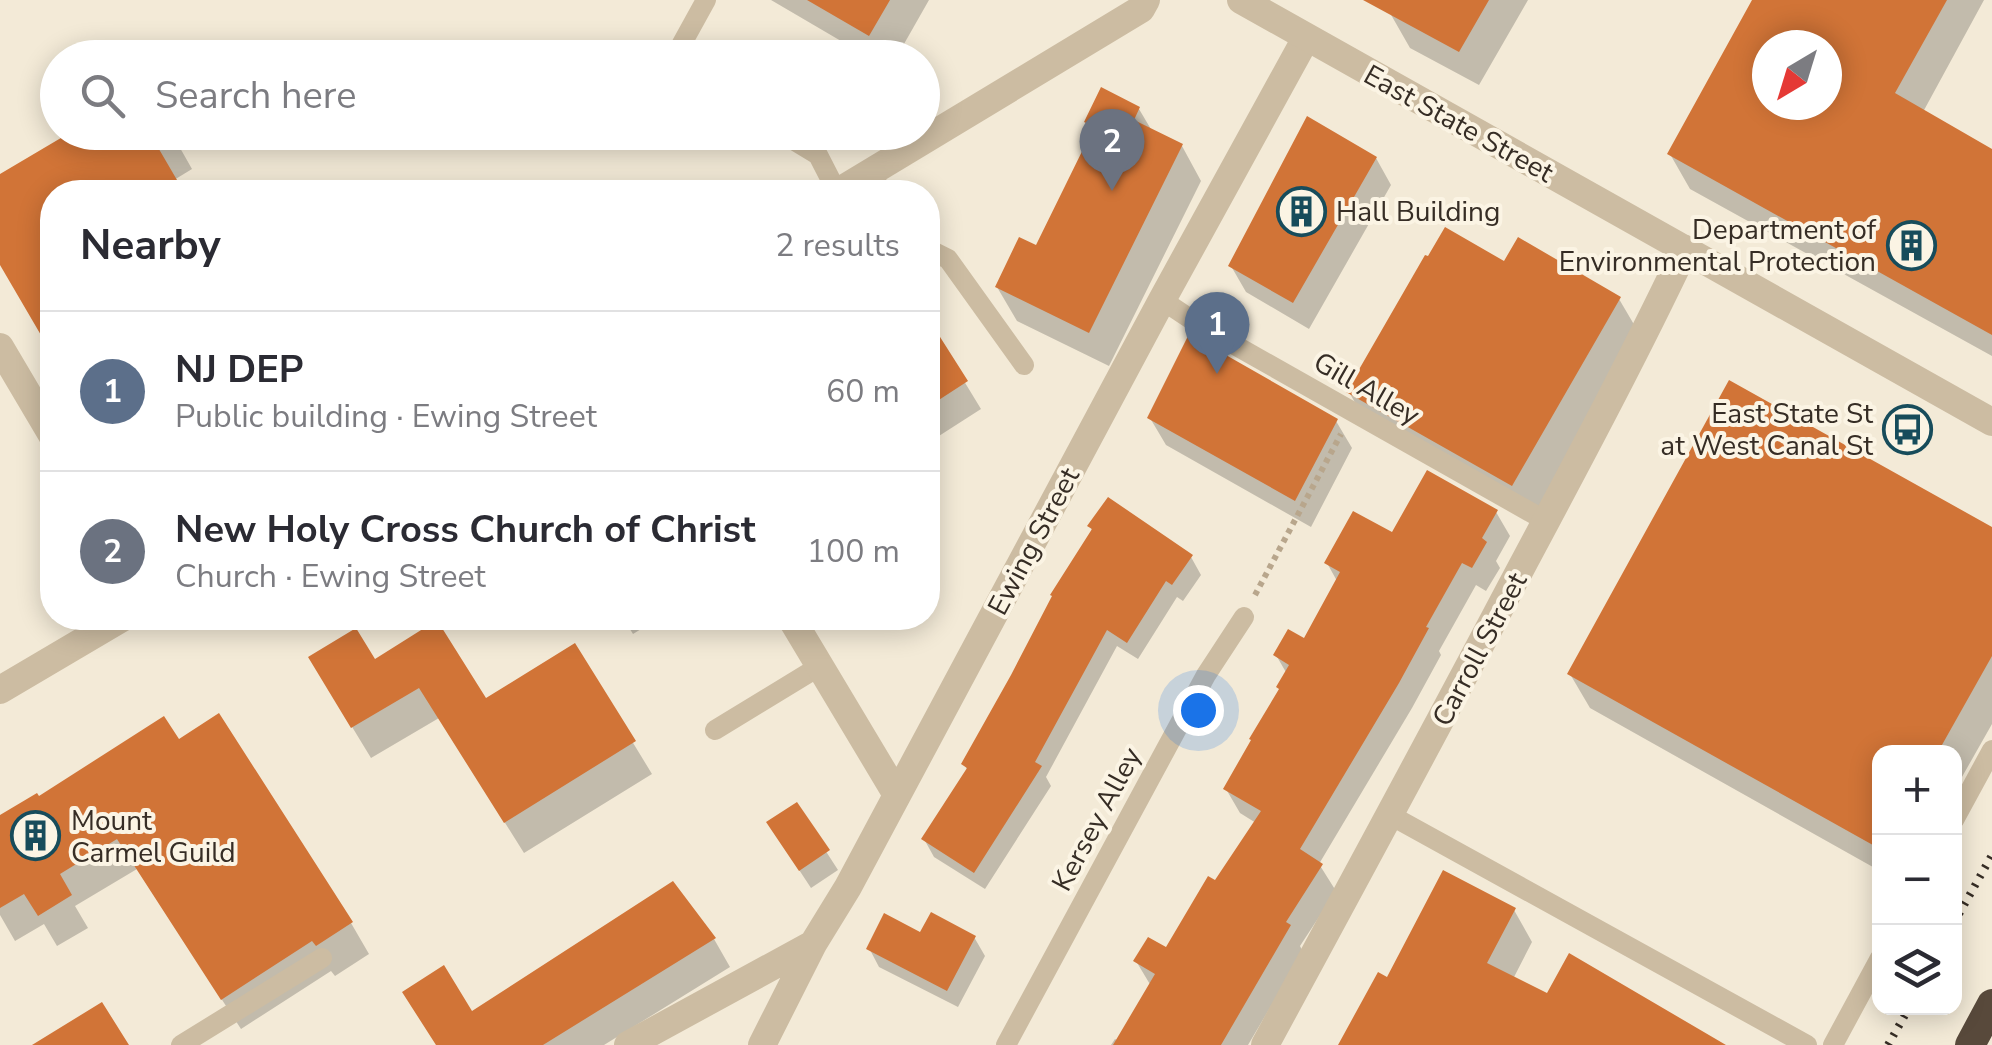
<!DOCTYPE html>
<meta charset="utf-8">
<style>
:root{--surface:#fff;--page:#f7f7f7;--text:#2b2b33;--muted:#7c7c81;--line:#e1e1e2;--accent:#111827}
body{margin:0;font-family:"Nunito Sans",sans-serif;background:var(--page);color:var(--text)}
.controls{position:absolute;right:30px;bottom:30px;display:grid;overflow:hidden;border-radius:20px;box-shadow:0 5px 25px #0003}
.controls button{width:90px;height:90px;display:grid;place-items:center;padding:0;border:0;border-bottom:2px solid var(--line);background:var(--surface);color:var(--text);font:50px sans-serif}
.compass{position:absolute;left:1752px;top:30px;width:90px;height:90px;border-radius:50%;background:var(--surface);box-shadow:0 5px 25px #0003;rotate:218deg}
.you{position:absolute;left:1198px;top:710px;width:35px;height:35px;margin:-25px;border:8px solid #fff;border-radius:50%;background:#1a73e8;box-shadow:0 0 0 15px #1a73e833}
.badge{display:grid;place-items:center;width:65px;height:65px;border-radius:50%;background:var(--accent);color:#fff;font-size:32px;font-weight:700}
.pin{position:absolute;translate:-50% -82px;filter:drop-shadow(0 2px 5px #0008)}
.pin::after{content:'';position:absolute;top:52px;width:35px;height:30px;background:inherit;clip-path:polygon(0 0,100% 0,50% 100%)}
.list{margin:0;padding:0;list-style:none}
h2{display:flex;justify-content:space-between;align-items:center;height:130px;margin:0;padding:0 40px;font-size:42px}
h2 small{font-size:32px;font-weight:400;color:var(--muted)}
.list li{display:grid;grid-template-columns:65px 1fr auto;gap:30px;align-items:center;box-sizing:border-box;height:160px;padding:0 40px;border-top:2px solid var(--line)}
.list b{display:block;font-size:38px;white-space:nowrap}
.list p{margin:0;font-size:32px;white-space:nowrap;color:var(--muted)}
.list em{font-size:32px;font-style:normal;color:var(--muted)}
.icon{flex:none;width:55px;height:55px;fill:none;stroke:currentColor;stroke-width:2;stroke-linecap:round;stroke-linejoin:round}
.map{position:relative;flex:none;width:1992px;height:1045px;overflow:hidden}
.search{position:absolute;background:var(--surface);box-shadow:0 5px 25px #0003;left:40px;top:40px;width:900px;height:110px;display:flex;align-items:center;gap:25px;box-sizing:border-box;padding:0 35px;border-radius:55px;color:var(--muted);font-size:38px}
.panel{position:absolute;background:var(--surface);box-shadow:0 5px 25px #0003;left:40px;top:180px;width:900px;height:450px;border-radius:40px}
.map>svg:first-child{display:block}
.shadow{fill:#0003;fill-rule:evenodd}
.building{fill:#d17437;fill-rule:evenodd}
.lines{fill:none;stroke-linecap:round;stroke-linejoin:round}
.path{stroke:#b8a68c;stroke-width:6;stroke-dasharray:5 5;stroke-linecap:butt}
.service{stroke:#ccbca2;stroke-width:20}
.minor{stroke:#ccbca2;stroke-width:28}
.tertiary{stroke:#ccbca2;stroke-width:28}
.motorway{stroke:#58493b;stroke-width:30}
.rail{stroke:#362d25;stroke-width:8;stroke-dasharray:2.5 8;stroke-linecap:butt}
.labels{text-anchor:middle;stroke-width:8;stroke-linejoin:round;paint-order:stroke}
.street-label{font-size:28px;fill:#362d25;stroke:#fbf4e4}
.poi-label{font-size:28px;fill:#362d25;stroke:#fbf4e4;text-anchor:start}
</style>
<div class="map">
<svg width="1992" height="1045" viewBox="0 0 1992 1045">
<rect width="100%" height="100%" fill="#f3ead7"/>
<path class="shadow" d="M 771,0 L 929,0 L 896,58 L 870,58 Z
M 1397,0 L 1528,0 L 1479,85 L 1410,48 L 1390,13 Z
M 1755,0 L 1984,0 L 1923,112 L 1992,151 L 1992,356 L 1690,189 L 1670,154 ZM 1767,45 L 1827,45 L 1827,105 L 1767,105 Z
M 1139,109 L 1152,131 L 1182,146 L 1201,181 L 1109,366 L 1017,321 L 997,287 L 1037,248 L 1094,134 L 1087,122 Z
M 76,132 L 171,132 L 192,169 L 174,180 L 182,192 L 52,192 L 52,349 L 0,260 L 0,177 Z
M 1376,158 L 1391,185 L 1309,329 L 1246,292 L 1231,266 Z
M 1505,264 L 1619,299 L 1639,333 L 1532,519 L 1369,427 L 1349,392 Z
M 928,322 L 981,409 L 928,443 Z
M 1150,418 L 1336,421 L 1352,448 L 1311,527 L 1166,445 Z
M 1496,512 L 1510,536 L 1496,561 L 1500,568 L 1486,591 L 1476,585 L 1439,651 L 1441,655 L 1412,708 L 1319,864 L 1336,891 L 1300,946 L 1303,952 L 1248,1045 L 1111,1045 L 1115,1039 L 1118,1041 L 1151,986 L 1136,961 L 1167,951 L 1216,884 L 1256,823 L 1240,813 L 1226,789 L 1281,690 L 1287,674 L 1276,655 L 1305,642 L 1337,581 L 1327,563 L 1393,536 Z
M 1090,527 L 1191,557 L 1201,575 L 1183,601 L 1177,597 L 1138,659 L 1117,646 L 1046,777 L 1051,786 L 985,889 L 934,857 L 924,839 L 968,771 L 964,764 L 1093,532 Z
M 1992,530 L 1992,724 L 1954,791 L 1954,752 L 1880,752 L 1880,871 L 1590,708 L 1570,674 Z
M 623,618 L 659,618 L 633,634 Z
M 574,646 L 652,774 L 524,853 L 439,718 L 371,758 L 329,689 L 374,662 L 485,702 Z
M 178,742 L 351,923 L 369,954 L 335,976 L 331,971 L 241,1029 L 137,869 L 75,906 L 88,928 L 57,946 L 44,924 L 15,941 L 0,915 L 0,818 Z
M 796,805 L 838,870 L 811,888 L 780,841 Z
M 673,884 L 714,939 L 730,967 L 604,1045 L 437,1045 L 471,1015 Z
M 1514,910 L 1532,942 L 1513,979 L 1548,997 L 1721,1045 L 1340,1045 L 1388,980 Z
M 921,935 L 974,937 L 985,956 L 958,1007 L 879,967 L 869,948 Z"/>
<path class="building" d="M 807,0 L 890,0 L 869,36 Z
M 1363,0 L 1489,0 L 1459,52 Z
M 1752,0 L 1947,0 L 1895,93 L 1992,149 L 1992,335 L 1667,154 ZM 1767,45 L 1827,45 L 1827,105 L 1767,105 Z
M 1101,87 L 1140,107 L 1134,120 L 1183,144 L 1089,333 L 995,287 L 1019,237 L 1036,245 L 1094,127 L 1084,122 Z
M 1307,116 L 1377,157 L 1293,303 L 1228,266 Z
M 71,132 L 149,132 L 184,192 L 52,192 L 52,354 L 0,265 L 0,174 Z
M 1445,227 L 1504,261 L 1518,237 L 1621,297 L 1512,486 L 1346,392 L 1425,255 L 1428,256 Z
M 928,318 L 968,381 L 928,407 Z
M 1189,334 L 1338,419 L 1295,501 L 1147,418 Z
M 1729,380 L 1992,527 L 1992,656 L 1938,752 L 1880,752 L 1880,849 L 1567,674 Z
M 1427,470 L 1498,510 L 1482,538 L 1487,542 L 1472,568 L 1462,563 L 1426,627 L 1429,628 L 1399,683 L 1300,849 L 1323,864 L 1286,922 L 1291,925 L 1221,1045 L 1113,1045 L 1155,974 L 1133,961 L 1148,937 L 1166,947 L 1208,876 L 1215,880 L 1261,811 L 1223,789 L 1251,740 L 1249,739 L 1279,689 L 1276,687 L 1289,665 L 1273,655 L 1288,629 L 1304,638 L 1340,572 L 1324,563 L 1353,511 L 1392,532 Z
M 1108,497 L 1193,555 L 1172,585 L 1166,581 L 1127,643 L 1107,630 L 1035,762 L 1042,766 L 974,873 L 921,839 L 967,768 L 961,764 L 1011,675 L 1052,596 L 1050,595 L 1092,529 L 1087,526 Z
M 437,620 L 486,698 L 575,643 L 636,741 L 504,823 L 419,688 L 351,728 L 308,657 L 356,628 L 375,659 Z
M 219,713 L 353,922 L 316,946 L 312,941 L 221,1000 L 117,839 L 60,874 L 72,895 L 38,916 L 24,894 L 0,908 L 0,815 L 37,793 L 39,796 L 164,716 L 179,739 Z
M 797,802 L 830,850 L 799,871 L 766,822 Z
M 1443,870 L 1516,908 L 1487,963 L 1547,993 L 1569,953 L 1726,1045 L 1338,1045 L 1378,972 L 1387,977 Z
M 673,881 L 716,938 L 543,1045 L 436,1045 L 402,992 L 444,965 L 472,1011 Z
M 931,912 L 976,936 L 947,991 L 866,949 L 884,913 L 920,932 Z
M 102,1002 L 129,1045 L 32,1045 Z"/>
<g class="lines">
<path class="path" d="M 1255,595 L 1341,434"/>
<path class="service" d="M 674,58 L 706,0
M 780,132 L 818,155 L 837,192
M 871,173 L 882,192
M 928,249 L 948,259 L 1024,365
M 1162,300 L 1201,326 L 1546,521
M 798,628 L 815,618
M 715,730 L 820,666
M 1390,815 L 1807,1045
M 1954,820 L 1992,750
M 181,1045 L 322,958
M 1006,1045 L 1206,675 L 1244,617
M 1833,1045 L 1880,958"/>
<path class="minor" d="M 0,347 L 52,435
M 791,618 L 897,795
M 628,1045 L 813,944
M 762,1045 L 813,944 L 848,887 L 1162,300 L 1306,38
M 1265,1045 C 1348,892 1431,739 1512,585 C 1571,474 1631,363 1685,249"/>
<path class="tertiary" d="M 1241,0 L 1992,422
M 838,192 L 1141,9 L 1146,0
M 0,690 L 122,618"/>
<path class="motorway" d="M 1970,1045 L 1992,1004"/>
<path class="rail" d="M 1954,923 L 1992,855
M 1888,1045 L 1909,1008"/>
</g>
<defs>
<symbol id="building-ring" viewBox="-11 -11 22 22"><circle r="9.5" fill="#fbf4e4" stroke="#174c5b" stroke-width="1.5"/><path d="M-4-6H4V6H1V3H-1V6H-4ZM-2.5-4.3h1.7v1.8h-1.7ZM.8-4.3h1.7v1.8H.8ZM-2.5-1h1.7V.8h-1.7ZM.8-1h1.7V.8H.8Z" fill="#174c5b"/></symbol>
<symbol id="bus-ring" viewBox="-11 -11 22 22"><circle r="9.5" fill="#fbf4e4" stroke="#174c5b" stroke-width="1.5"/><path d="M-5-6H5V4H4V6H2V4H-2V6H-4V4H-5ZM-3.5-4V0h7V-4ZM-3.5 1.2v1.5H-2V1.2ZM2 1.2v1.5H3.5V1.2Z" fill="#174c5b"/></symbol>
</defs>
<g fill-rule="evenodd">
<use href="#building-ring" x="1274" y="184" width="55" height="55"/>
<use href="#building-ring" x="1884" y="218" width="55" height="55"/>
<use href="#bus-ring" x="1880" y="402" width="55" height="55"/>
<use href="#building-ring" x="8" y="808" width="55" height="55"/>
</g>
<g class="labels">
<g class="street-label">
<text transform="translate(1459 123) rotate(29)" y="10">East State Street</text>
<text transform="translate(1367 388) rotate(30)" y="10">Gill Alley</text>
<text transform="translate(1033 541) rotate(-62)" y="10">Ewing Street</text>
<text transform="translate(1479 649) rotate(-62)" y="10">Carroll Street</text>
<text transform="translate(1096 819) rotate(-62)" y="10">Kersey Alley</text>
</g>
<g class="poi-label">
<text x="1336" y="221">Hall Building</text>
<text x="1876" y="239" text-anchor="end">Department of<tspan x="1876" dy="32">Environmental Protection</tspan></text>
<text x="1873" y="423" text-anchor="end">East State St<tspan x="1873" dy="32">at West Canal St</tspan></text>
<text x="71" y="830">Mount<tspan x="71" dy="32">Carmel Guild</tspan></text>
</g>
</g>
</svg>
<div class="controls">
<button>+</button>
<button>−</button>
<button><svg class="icon" aria-label="layers" viewBox="0 0 24 24"><path d="M12 4l9 5-9 5-9-5zM3 14l9 5 9-5"/></svg></button>
</div>
<svg class="compass" viewBox="-18 -18 36 36"><path d="M0-13l5 13h-10z" fill="#e53935"/><path d="M0 13l5-13h-10z" fill="#7c7c81"/></svg>
<div class="you"></div>
<div class="pin badge" style="left:1217px;top:374px;background:#5c6f8a">1</div>
<div class="pin badge" style="left:1112px;top:191px;background:#6b7280">2</div>
<div class="search"><svg class="icon" aria-label="search" viewBox="0 0 24 24"><circle cx="10" cy="10" r="6"/><path d="M15 15l6 6"/></svg>Search here</div>
<section class="panel">
<h2>Nearby<small>2 results</small></h2>
<ul class="list">
<li><span class="badge" style="background:#5c6f8a">1</span><div><b>NJ DEP</b><p>Public building · Ewing Street</p></div><em>60 m</em></li>
<li><span class="badge" style="background:#6b7280">2</span><div><b>New Holy Cross Church of Christ</b><p>Church · Ewing Street</p></div><em>100 m</em></li>
</ul>
</section>
</div>
